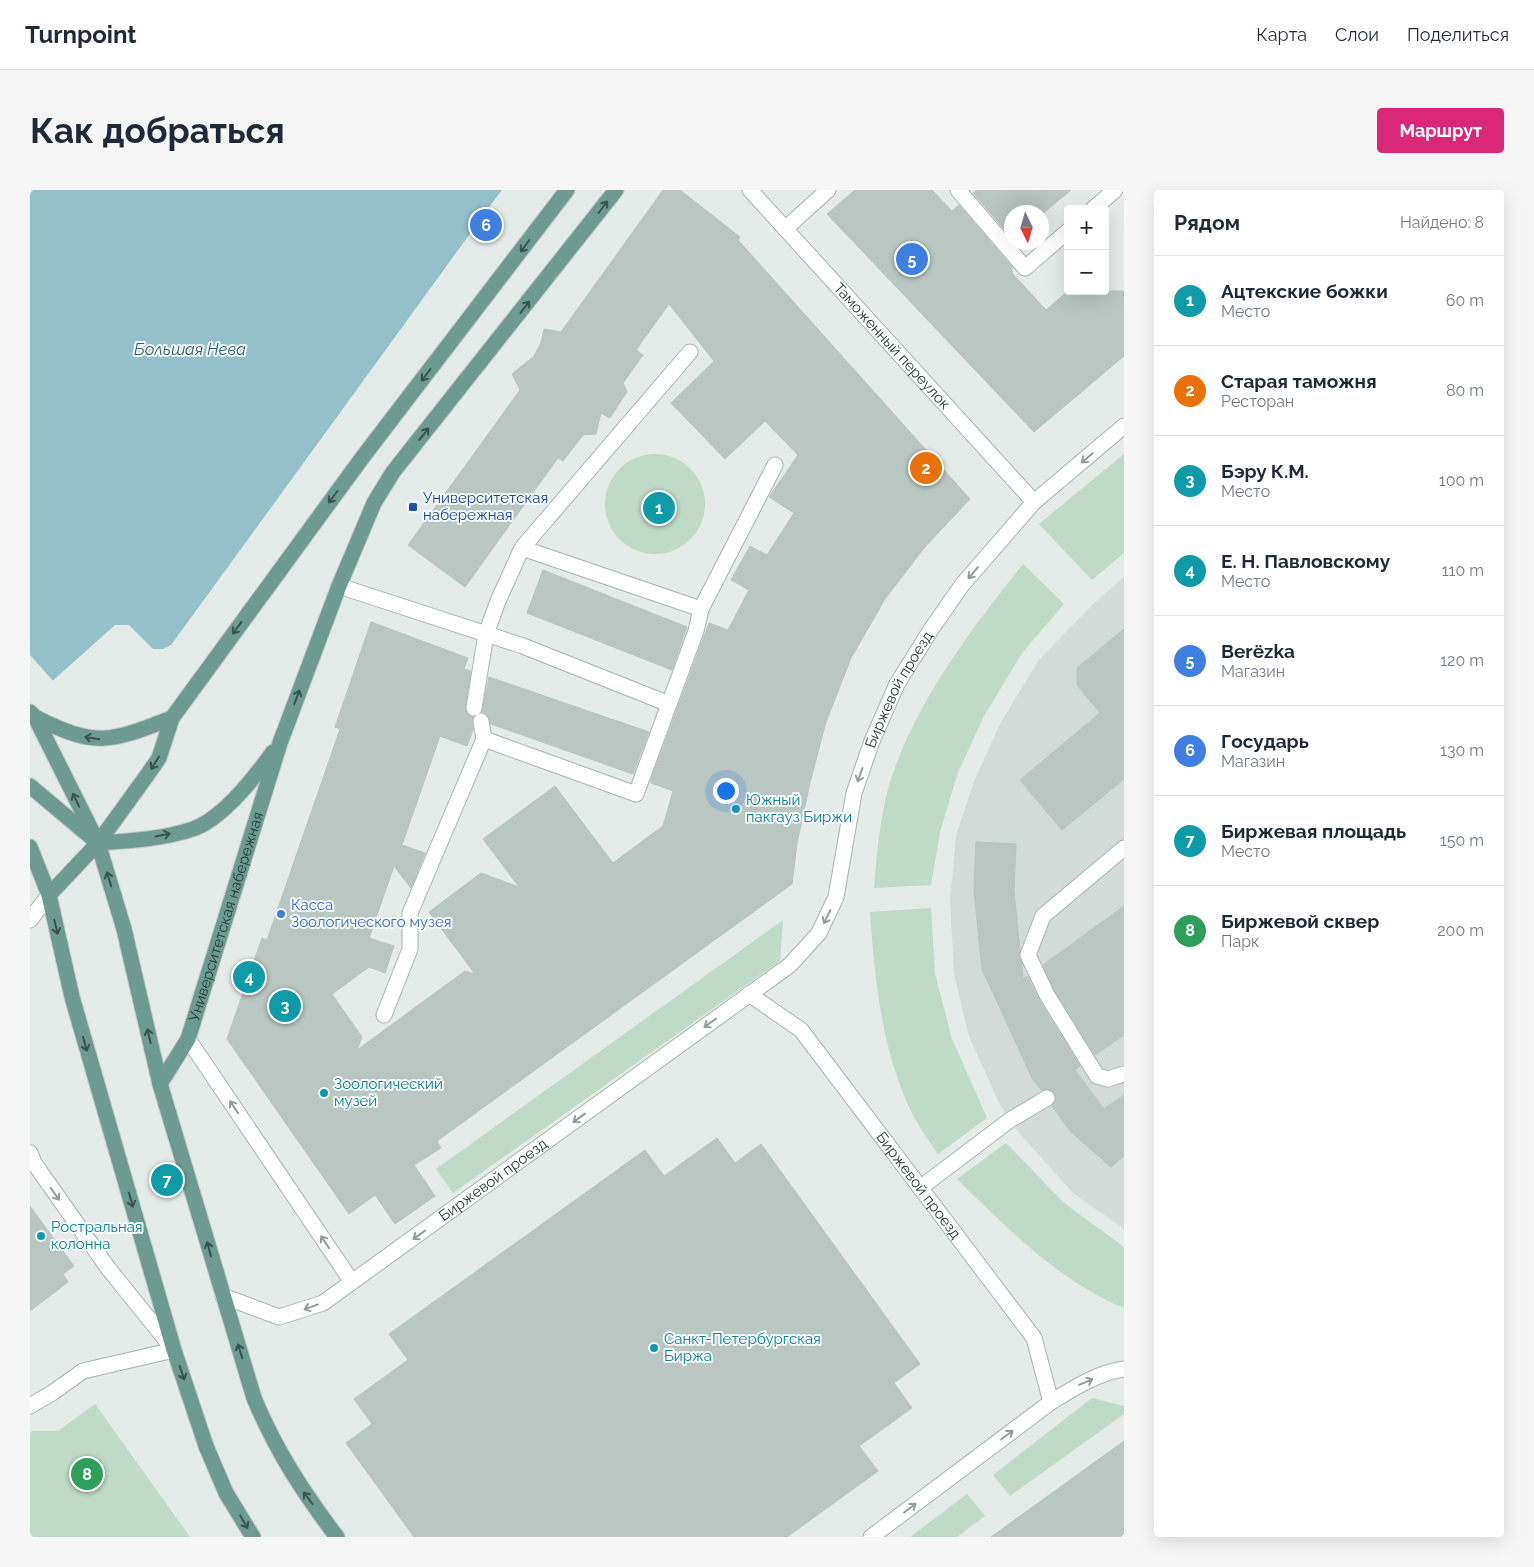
<!DOCTYPE html>
<html lang="ru">
<meta charset="utf-8">
<style>
:root{--surface:#fff;--page:#f6f6f7;--text:#1f2937;--muted:#747a83;--line:#e0e1e3;--accent:#db2777}
body{margin:0;font-family:Raleway,sans-serif;background:var(--page);color:var(--text)}
.controls{position:absolute;right:15px;top:15px;display:grid;overflow:hidden;border-radius:5px;box-shadow:0 5px 20px #0002}
.controls button{width:45px;height:45px;display:grid;place-items:center;padding:0;border:0;border-bottom:1px solid var(--line);background:var(--surface);color:var(--text);font:25px sans-serif}
.compass{position:absolute;left:974px;top:15px;width:45px;height:45px;border-radius:50%;background:var(--surface);box-shadow:0 5px 20px #0002;rotate:175deg}
.you{position:absolute;left:695px;top:600px;width:18px;height:18px;margin:-12px;border:4px solid #fff;border-radius:50%;background:#1a73e8;box-shadow:0 0 0 8px #1a73e833}
.badge{display:grid;place-items:center;width:32px;height:32px;border-radius:50%;background:var(--accent);color:#fff;font-size:16px;font-weight:700}
.pin{position:absolute;translate:-50% -50%;border:2px solid #fff;box-shadow:0 1px 5px #0006}
.list{margin:0;padding:0;list-style:none}
h2{display:flex;justify-content:space-between;align-items:center;height:65px;margin:0;padding:0 20px;font-size:21px}
h2 small{font-size:16px;font-weight:400;color:var(--muted)}
.list li{display:grid;grid-template-columns:32px 1fr auto;gap:15px;align-items:center;box-sizing:border-box;height:90px;padding:0 20px;border-top:1px solid var(--line)}
.list b{display:block;font-size:19px;white-space:nowrap}
.list p{margin:0;font-size:16px;white-space:nowrap;color:var(--muted)}
.list em{font-size:16px;font-style:normal;color:var(--muted)}
.map{position:relative;flex:none;width:1094px;height:1347px;overflow:hidden;border-radius:5px}
header{display:flex;align-items:center;gap:30px;box-sizing:border-box;height:70px;padding:0 25px;background:var(--surface);border-bottom:1px solid var(--line)}
header strong{font-size:24px}
nav{display:flex;gap:28px;margin-inline-start:auto;font-size:18px}
.intro{display:flex;align-items:center;justify-content:space-between;box-sizing:border-box;height:120px;padding:0 30px}
h1{margin:0;font-size:35px}
.button{padding:12px 22px;border-radius:5px;background:var(--accent);color:#fff;font-size:18px;font-weight:700}
main{display:flex;gap:30px;padding:0 30px}
aside{flex:1;background:var(--surface);border-radius:5px;box-shadow:0 5px 20px #0002}
.map>svg:first-child{display:block}
.built{fill:#d2dbd7}
.green{fill:#bfdac7}
.water{fill:#93c0c9}
.pier{fill:#e4ebe8}
.building{fill:#b9c6c1;stroke:#b7c4bf}
.lines{fill:none;stroke-linecap:round;stroke-linejoin:round}
.service-casing{stroke:#a7b3af;stroke-width:17}
.minor-casing{stroke:#a7b3af;stroke-width:17}
.primary-casing{stroke:#c2c8c7;stroke-width:17}
.service{stroke:#fff;stroke-width:15}
.minor{stroke:#fff;stroke-width:15}
.primary{stroke:#6e9b91;stroke-width:15}
.oneway{stroke:#37534d}
.oneway2{stroke:#929d9a}
.transit-dot{fill:#1a4fb4;stroke:#f4f8f6;stroke-width:2}
.culture-dot{fill:#0f9aa8;stroke:#f4f8f6;stroke-width:2}
.shop-dot{fill:#3f7fe0;stroke:#f4f8f6;stroke-width:2}
.labels{text-anchor:middle;stroke-width:4;stroke-linejoin:round;paint-order:stroke}
.street-label{font-size:15px;fill:#253b36;stroke:#f4f8f6}
.transit-label{font-size:15px;fill:#164399;stroke:#f4f8f6;text-anchor:start}
.culture-label{font-size:15px;fill:#0d838f;stroke:#f4f8f6;text-anchor:start}
.shop-label{font-size:15px;fill:#366cbe;stroke:#f4f8f6;text-anchor:start}
.water-label{font-size:16px;font-style:italic;fill:#27616f;stroke:#f4f8f6}
</style>
<header>
<strong>Turnpoint</strong>
<nav><a>Карта</a><a>Слои</a><a>Поделиться</a></nav>
</header>
<div class="intro"><h1>Как добраться</h1><a class="button">Маршрут</a></div>
<main>
<div class="map">
<svg width="1094" height="1347" viewBox="0 0 1094 1347">
<rect width="100%" height="100%" fill="#e4ebe8"/>
<path class="built" d="M 1094,387 L 1094,1039 L 1043,1003 L 990,944 L 970,915 L 939,846 L 924,784 L 920,711 L 926,646 L 945,589 L 970,534 L 1008,471 L 1063,414 Z"/>
<path class="green" d="M575 314a50 50 0 1 1 100 0a50 50 0 1 1-100 0Z
M 1094,264 L 1094,363 L 1062,390 L 1009,334 Z
M 993,374 L 1034,414 L 992,463 L 954,526 L 928,582 L 910,642 L 901,695 L 844,698 C 847,662 850,626 860,592 C 887,510 940,441 993,374 Z
M 901,718 L 905,784 L 922,849 L 957,928 L 908,964 C 899,950 888,936 881,921 C 851,858 845,790 840,722 Z
M 753,730 L 750,771 L 423,1003 L 406,979 Z
M 976,953 L 1034,1013 L 1094,1057 L 1094,1118 C 1029,1091 977,1038 927,989 Z
M 1062,1208 L 1094,1216 L 1094,1224 L 980,1306 L 963,1285 Z
M 65,1214 L 160,1347 L 0,1347 L 0,1243 L 2,1241 L 28,1241 Z
M 937,1304 L 955,1326 L 927,1347 L 880,1347 Z"/>
<path class="water" d="M 0,0 L 472,0 L 141,455 L 133,459 L 123,459 L 99,435 L 85,435 L 0,511 Z"/>
<path class="pier" d="M 468,5 L 470,7 L 352,169 L 337,190 L 335,189 Z
M 0,465 L 24,492 L 0,513 Z"/>
<path class="building" d="M 633,0 L 650,0 L 710,47 L 708,50 L 940,309 L 894,358 L 855,409 L 821,468 L 796,532 L 780,593 L 767,653 L 762,694 L 407,951 L 411,958 L 384,975 L 405,1006 L 365,1034 L 345,1005 L 319,1024 L 197,849 L 232,748 L 237,750 L 310,539 L 305,537 L 341,432 L 438,468 L 434,479 L 441,481 L 435,517 L 438,525 L 443,527 L 443,540 L 437,556 L 410,546 L 372,655 L 395,663 L 381,698 L 364,676 L 339,748 L 364,756 L 355,783 L 339,777 L 302,804 L 332,847 L 327,860 L 435,781 L 445,784 L 399,722 L 451,683 L 489,697 L 453,649 L 525,596 L 583,673 L 633,636 L 643,601 L 621,593 L 621,590 L 679,433 L 698,440 L 719,400 L 701,390 L 720,356 L 737,365 L 764,323 L 739,307 L 768,265 L 735,231 L 695,269 L 641,213 L 684,171 L 639,114 L 606,160 L 613,165 L 593,193 L 597,202 L 580,228 L 571,223 L 566,244 L 553,245 L 533,271 L 528,268 L 435,397 L 378,355 L 490,200 L 482,184 L 504,166 L 511,153 L 514,139 L 531,142 Z
M 825,0 L 902,0 L 922,21 L 929,15 L 982,77 L 982,83 L 1016,120 L 1038,101 L 1094,101 L 1094,166 L 1004,242 L 797,24 Z
M 947,0 L 1041,0 L 1012,24 L 1012,22 L 982,22 L 982,48 L 943,3 Z
M 513,380 L 657,437 L 642,480 L 497,423 Z
M 1094,439 L 1094,589 L 1032,640 L 990,590 L 1070,523 L 1047,495 L 1047,478 Z
M 459,487 L 619,542 L 603,584 L 461,534 L 458,525 L 452,522 Z
M 946,652 L 986,654 L 984,701 L 993,789 L 997,786 L 1009,810 L 1050,876 L 1045,880 L 1074,919 L 1094,905 L 1094,966 L 1081,977 L 1041,942 L 1022,916 L 1026,908 L 1025,903 L 1017,899 L 1011,900 L 1002,888 L 952,779 L 944,702 Z
M 1094,716 L 1094,845 L 1065,865 L 1025,801 L 1013,775 Z
M 687,948 L 705,973 L 731,954 L 890,1174 L 864,1193 L 882,1218 L 829,1256 L 848,1281 L 757,1347 L 384,1347 L 316,1253 L 342,1234 L 324,1209 L 378,1170 L 359,1144 L 615,960 L 634,986 Z
M 0,1016 L 44,1076 L 33,1084 L 38,1092 L 0,1121 Z
M 1094,1251 L 1094,1347 L 961,1347 Z"/>
<g class="lines">
<defs>
<path id="service" d="M 928,0 L 995,78 L 1038,41
M 1063,19 L 1085,0
M 755,39 L 798,0
M 492,358 L 671,419
M 309,396 L 493,456 L 639,514
M 444,518 L 456,444 L 468,411 L 492,358 L 660,162
M 454,549 L 606,604 L 666,441 L 671,419 L 745,275
M 1094,658 L 1013,726 L 998,765 L 1017,805 L 1067,886 L 1078,889 L 1094,884
M 354,825 L 380,759 L 380,723 L 454,549 L 451,531
M 890,998 L 980,930 L 1017,908
M 0,1216 L 22,1203 L 53,1181 L 144,1160"/>
<g id="minor">
<path id="s1" d="M 720,0 L 1004,312"/>
<path d="M 0,730 L 19,705"/>
<path id="s2" d="M 719,804 L 771,840 L 1004,1148 L 1021,1212"/>
<path d="M 158,849 L 322,1092"/>
<path d="M 0,963 L 4,973 L 78,1078 L 144,1160"/>
<path id="s3" d="M 193,1106 L 249,1127 L 293,1113 L 760,775 L 789,743 L 806,707 L 824,603 L 842,551 L 867,494 L 902,438 L 932,395 L 1004,312 L 1094,236"/>
<path d="M 841,1347 L 1021,1212 C 1044,1198 1067,1183 1094,1179"/>
</g>
<g id="primary">
<path d="M 0,522 L 5,527 L 68,653 L 94,739 L 130,894 L 224,1208 C 246,1261 273,1302 307,1347"/>
<path d="M 5,527 C 66,558 80,552 142,528"/>
<path d="M 0,596 L 68,653 C 99,651 133,649 163,639 C 192,629 225,587 243,562"/>
<path d="M 0,657 L 19,705 L 42,807 L 144,1160 L 176,1256 L 196,1303 L 223,1347"/>
<path d="M 19,705 L 68,653 L 118,584 L 129,568 L 142,528 L 332,268 L 537,0"/>
<path id="s4" d="M 130,894 L 158,849 L 250,553 L 309,396 L 344,313 L 363,282 L 586,0"/>
</g>
</defs>
<use href="#service" class="service-casing"/>
<use href="#minor" class="minor-casing"/>
<use href="#primary" class="primary-casing"/>
<use href="#service" class="service"/>
<use href="#minor" class="minor"/>
<use href="#primary" class="primary"/>
</g>
<defs><path id="oneway-shaft" d="M-6 0H5M1.5-3L5.5 0L1.5 3" fill="none" stroke-width="1.6" stroke-linecap="round" stroke-linejoin="round" transform="scale(1.25)"/></defs>
<g class="oneway">
<use href="#oneway-shaft" transform="translate(573 17) rotate(-53)"/>
<use href="#oneway-shaft" transform="translate(495 56) rotate(127)"/>
<use href="#oneway-shaft" transform="translate(495 117) rotate(-52)"/>
<use href="#oneway-shaft" transform="translate(396 185) rotate(127)"/>
<use href="#oneway-shaft" transform="translate(394 244) rotate(-52)"/>
<use href="#oneway-shaft" transform="translate(303 307) rotate(127)"/>
<use href="#oneway-shaft" transform="translate(207 438) rotate(126)"/>
<use href="#oneway-shaft" transform="translate(267 507) rotate(-69)"/>
<use href="#oneway-shaft" transform="translate(62 548) rotate(-170)"/>
<use href="#oneway-shaft" transform="translate(125 573) rotate(122)"/>
<use href="#oneway-shaft" transform="translate(46 610) rotate(-116)"/>
<use href="#oneway-shaft" transform="translate(133 645) rotate(-12)"/>
<use href="#oneway-shaft" transform="translate(79 689) rotate(-107)"/>
<use href="#oneway-shaft" transform="translate(26 737) rotate(77)"/>
<use href="#oneway-shaft" transform="translate(119 846) rotate(-103)"/>
<use href="#oneway-shaft" transform="translate(55 854) rotate(74)"/>
<use href="#oneway-shaft" transform="translate(101 1010) rotate(74)"/>
<use href="#oneway-shaft" transform="translate(179 1059) rotate(-106)"/>
<use href="#oneway-shaft" transform="translate(210 1161) rotate(-107)"/>
<use href="#oneway-shaft" transform="translate(152 1183) rotate(72)"/>
<use href="#oneway-shaft" transform="translate(278 1308) rotate(-127)"/>
<use href="#oneway-shaft" transform="translate(214 1332) rotate(60)"/>
</g>
<g class="oneway2">
<use href="#oneway-shaft" transform="translate(1057 268) rotate(140)"/>
<use href="#oneway-shaft" transform="translate(943 383) rotate(130)"/>
<use href="#oneway-shaft" transform="translate(830 585) rotate(109)"/>
<use href="#oneway-shaft" transform="translate(797 727) rotate(116)"/>
<use href="#oneway-shaft" transform="translate(680 833) rotate(144)"/>
<use href="#oneway-shaft" transform="translate(204 917) rotate(-124)"/>
<use href="#oneway-shaft" transform="translate(549 928) rotate(144)"/>
<use href="#oneway-shaft" transform="translate(25 1004) rotate(55)"/>
<use href="#oneway-shaft" transform="translate(389 1045) rotate(144)"/>
<use href="#oneway-shaft" transform="translate(295 1052) rotate(-124)"/>
<use href="#oneway-shaft" transform="translate(281 1117) rotate(160)"/>
<use href="#oneway-shaft" transform="translate(1056 1192) rotate(-23)"/>
<use href="#oneway-shaft" transform="translate(977 1245) rotate(-37)"/>
<use href="#oneway-shaft" transform="translate(880 1318) rotate(-37)"/>
</g>
<rect class="transit-dot" x="378" y="312" width="10" height="10" rx="2.5"/>
<g class="culture-dot">
<circle cx="706" cy="619" r="5"/>
<circle cx="294" cy="903" r="5"/>
<circle cx="11" cy="1046" r="5"/>
<circle cx="624" cy="1158" r="5"/>
</g>
<circle class="shop-dot" cx="251" cy="724" r="5"/>
<g class="labels">
<g class="street-label">
<text dy="5" stroke="none"><textPath href="#s1" startOffset="211">Таможенный переулок</textPath></text>
<text dy="5" stroke="none"><textPath href="#s3" startOffset="984">Биржевой проезд</textPath></text>
<text dy="5" stroke="none"><textPath href="#s4" startOffset="181">Университетская набережная</textPath></text>
<text dy="5" stroke="none"><textPath href="#s3" startOffset="316">Биржевой проезд</textPath></text>
<text dy="5" stroke="none"><textPath href="#s2" startOffset="258">Биржевой проезд</textPath></text>
</g>
<g class="transit-label">
<text x="393" y="313">Университетская<tspan x="393" dy="17">набережная</tspan></text>
</g>
<g class="culture-label">
<text x="716" y="615">Южный<tspan x="716" dy="17">пакгауз Биржи</tspan></text>
<text x="304" y="899">Зоологический<tspan x="304" dy="17">музей</tspan></text>
<text x="21" y="1042">Ростральная<tspan x="21" dy="17">колонна</tspan></text>
<text x="634" y="1154">Санкт-Петербургская<tspan x="634" dy="17">Биржа</tspan></text>
</g>
<g class="shop-label">
<text x="261" y="720">Касса<tspan x="261" dy="17">Зоологического музея</tspan></text>
</g>
<g class="water-label">
<text x="160" y="165">Большая Нева</text>
</g>
</g>
</svg>
<div class="controls">
<button>+</button>
<button>−</button>
</div>
<svg class="compass" viewBox="-18 -18 36 36"><path d="M0-13l5 13h-10z" fill="#e53935"/><path d="M0 13l5-13h-10z" fill="#747a83"/></svg>
<div class="you"></div>
<div class="pin badge" style="left:629px;top:318px;background:#0f9aa8">1</div>
<div class="pin badge" style="left:896px;top:278px;background:#e8710a">2</div>
<div class="pin badge" style="left:255px;top:816px;background:#0f9aa8">3</div>
<div class="pin badge" style="left:219px;top:787px;background:#0f9aa8">4</div>
<div class="pin badge" style="left:882px;top:69px;background:#3f7fe0">5</div>
<div class="pin badge" style="left:456px;top:35px;background:#3f7fe0">6</div>
<div class="pin badge" style="left:137px;top:990px;background:#0f9aa8">7</div>
<div class="pin badge" style="left:57px;top:1284px;background:#2e9e5b">8</div>
</div>
<aside>
<h2>Рядом<small>Найдено: 8</small></h2>
<ul class="list">
<li><span class="badge" style="background:#0f9aa8">1</span><div><b>Ацтекские божки</b><p>Место</p></div><em>60 m</em></li>
<li><span class="badge" style="background:#e8710a">2</span><div><b>Старая таможня</b><p>Ресторан</p></div><em>80 m</em></li>
<li><span class="badge" style="background:#0f9aa8">3</span><div><b>Бэру К.М.</b><p>Место</p></div><em>100 m</em></li>
<li><span class="badge" style="background:#0f9aa8">4</span><div><b>Е. Н. Павловскому</b><p>Место</p></div><em>110 m</em></li>
<li><span class="badge" style="background:#3f7fe0">5</span><div><b>Berёzka</b><p>Магазин</p></div><em>120 m</em></li>
<li><span class="badge" style="background:#3f7fe0">6</span><div><b>Государь</b><p>Магазин</p></div><em>130 m</em></li>
<li><span class="badge" style="background:#0f9aa8">7</span><div><b>Биржевая площадь</b><p>Место</p></div><em>150 m</em></li>
<li><span class="badge" style="background:#2e9e5b">8</span><div><b>Биржевой сквер</b><p>Парк</p></div><em>200 m</em></li>
</ul>
</aside>
</main>
